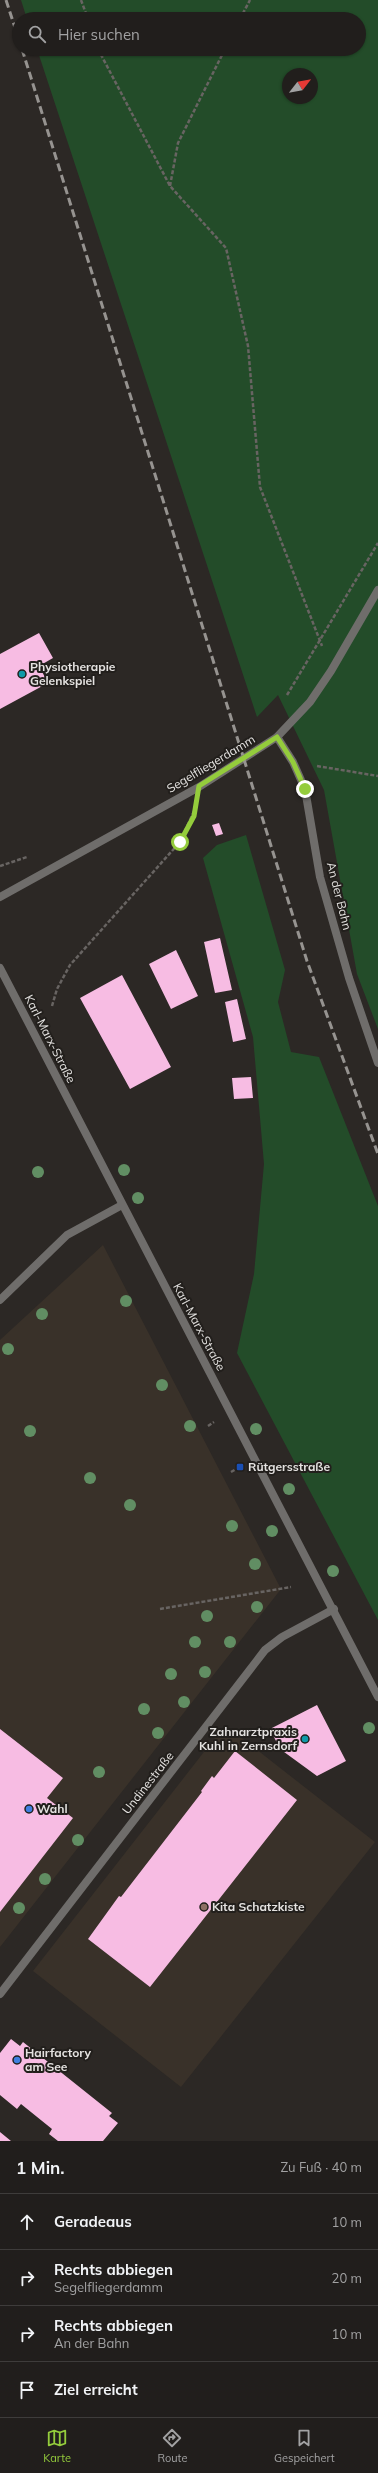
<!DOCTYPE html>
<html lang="de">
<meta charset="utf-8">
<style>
:root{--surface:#211e1c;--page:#292725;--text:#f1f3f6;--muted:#a2a2a3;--line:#3e3c3b;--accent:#94cc3c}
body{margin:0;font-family:Mulish,sans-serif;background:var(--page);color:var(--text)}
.compass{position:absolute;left:282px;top:68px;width:36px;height:36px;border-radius:50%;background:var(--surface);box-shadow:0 1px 3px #0004;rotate:59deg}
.stop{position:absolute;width:12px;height:12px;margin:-9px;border:3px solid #94cc3c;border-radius:50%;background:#fff}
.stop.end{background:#94cc3c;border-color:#fff;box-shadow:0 1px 4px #0008}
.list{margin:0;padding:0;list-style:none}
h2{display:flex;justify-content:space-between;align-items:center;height:52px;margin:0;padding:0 16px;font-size:17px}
h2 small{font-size:13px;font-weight:400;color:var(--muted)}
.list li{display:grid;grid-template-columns:26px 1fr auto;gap:12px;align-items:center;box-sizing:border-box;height:56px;padding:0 16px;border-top:1px solid var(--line)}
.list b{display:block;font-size:15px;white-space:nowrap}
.list p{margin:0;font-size:13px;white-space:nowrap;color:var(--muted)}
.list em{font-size:13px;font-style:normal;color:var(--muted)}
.icon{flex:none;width:22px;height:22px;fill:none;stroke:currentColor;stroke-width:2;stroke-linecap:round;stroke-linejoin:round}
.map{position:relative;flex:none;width:378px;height:2141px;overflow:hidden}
.search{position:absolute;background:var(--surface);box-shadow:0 1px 3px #0004;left:12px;right:12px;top:12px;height:44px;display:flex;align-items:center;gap:10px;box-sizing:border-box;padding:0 14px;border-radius:22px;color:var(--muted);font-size:15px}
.sheet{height:276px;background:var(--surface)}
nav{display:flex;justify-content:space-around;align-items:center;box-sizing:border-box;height:56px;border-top:1px solid var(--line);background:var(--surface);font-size:11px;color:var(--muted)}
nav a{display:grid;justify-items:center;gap:2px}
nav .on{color:var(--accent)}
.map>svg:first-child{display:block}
.built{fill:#393129}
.green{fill:#234c29;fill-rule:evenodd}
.building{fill:#f7bce3}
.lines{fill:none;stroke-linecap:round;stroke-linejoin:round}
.path{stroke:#686462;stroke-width:2.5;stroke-dasharray:4 2;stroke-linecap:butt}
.minor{stroke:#6f6d6b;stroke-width:8}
.tertiary{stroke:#6f6d6b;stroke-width:8}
.rail{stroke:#969390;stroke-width:3;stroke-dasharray:8 4;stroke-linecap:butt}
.tree{fill:#618e63}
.route{stroke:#94cc3c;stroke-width:5}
.culture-dot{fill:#0f9aa8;stroke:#221f1c;stroke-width:1.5}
.transit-dot{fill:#1a4fb4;stroke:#221f1c;stroke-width:1.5}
.shop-dot{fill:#3f7fe0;stroke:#221f1c;stroke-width:1.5}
.education-dot{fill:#8d6e63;stroke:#221f1c;stroke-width:1.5}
.labels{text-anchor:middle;stroke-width:4;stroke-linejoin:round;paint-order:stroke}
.poi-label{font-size:12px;font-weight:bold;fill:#e4e2e0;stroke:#221f1c;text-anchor:start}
.street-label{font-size:12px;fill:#e4e2e0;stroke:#221f1c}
</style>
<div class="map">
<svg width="378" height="2141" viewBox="0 0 378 2141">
<rect width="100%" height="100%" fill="#2c2825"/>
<path class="built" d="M 103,1245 L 281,1589 L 0,1947 L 0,1340 Z
M 225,1725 L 375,1842 L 181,2087 L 33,1971 Z"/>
<path class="green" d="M 21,0 L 378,0 L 378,1029 L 357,974 L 324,790 L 278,695 L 257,717 L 37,49 L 359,49 L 359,19 L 27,19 ZM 288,74 L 312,74 L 312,98 L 288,98 Z
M 246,835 L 285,970 L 278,1002 L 291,1052 L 319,1057 L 378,1206 L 378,1620 L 237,1353 L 254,1274 L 264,1164 L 253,1037 L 203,858 L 217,845 Z"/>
<path class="building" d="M 39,633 L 53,658 L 39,666 L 48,683 L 0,709 L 0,654 Z
M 219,823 L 223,834 L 216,836 L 212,825 Z
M 220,938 L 232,990 L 215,993 L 204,942 Z
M 176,950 L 198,996 L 171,1009 L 149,964 Z
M 122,975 L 171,1067 L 130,1089 L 80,998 Z
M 237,999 L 246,1039 L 233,1042 L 225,1002 Z
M 251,1077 L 253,1098 L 234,1099 L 232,1078 Z
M 317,1705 L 346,1761 L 317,1776 L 280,1749 L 270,1729 Z
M 0,1729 L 63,1778 L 47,1798 L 73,1818 L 0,1912 Z
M 235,1751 L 297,1800 L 150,1987 L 88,1939 L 119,1896 L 121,1897 L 202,1792 L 201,1791 L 212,1776 L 214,1778 Z
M 11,2039 L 20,2046 L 23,2042 L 112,2113 L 109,2116 L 118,2123 L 103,2141 L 58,2141 L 49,2134 L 52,2129 L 21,2104 L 17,2109 L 0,2095 L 0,2053 Z
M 0,2132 L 11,2141 L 0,2141 Z"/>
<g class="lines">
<path class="path" d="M 81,0 L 88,19
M 240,19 L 250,0
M 98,49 L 170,186 L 226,248 L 248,346 L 260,487 L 322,646
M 170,186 L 178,143 L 225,49
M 287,695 L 378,543
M 317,766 L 378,776
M 0,866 L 27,857
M 52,1006 L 57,989 L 70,965 L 180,842 L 194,811
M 208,1426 L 214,1422
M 231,1472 L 238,1468
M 160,1609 L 291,1587"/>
<path class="minor" d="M 277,737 L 293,762 L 305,789 L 320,877 L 349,978 L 378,1063
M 0,1300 L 67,1235 L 122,1205
M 0,1994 L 265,1650 L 282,1637 L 334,1609"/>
<path class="tertiary" d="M 0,897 L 199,787 L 277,737 L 310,702 L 331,671 L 378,590
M 0,968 L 378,1697"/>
<path class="rail" d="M 6,0 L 19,40
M 22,49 L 307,961 L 378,1154"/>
</g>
<g class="tree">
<circle cx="124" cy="1170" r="6"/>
<circle cx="38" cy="1172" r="6"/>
<circle cx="138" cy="1198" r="6"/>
<circle cx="126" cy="1301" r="6"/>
<circle cx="42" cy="1314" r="6"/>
<circle cx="8" cy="1349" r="6"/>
<circle cx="162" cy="1385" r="6"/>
<circle cx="190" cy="1426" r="6"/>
<circle cx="256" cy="1429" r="6"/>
<circle cx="30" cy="1431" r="6"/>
<circle cx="90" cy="1478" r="6"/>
<circle cx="289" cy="1489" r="6"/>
<circle cx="130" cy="1505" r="6"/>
<circle cx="232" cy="1526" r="6"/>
<circle cx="272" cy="1531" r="6"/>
<circle cx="255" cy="1564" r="6"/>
<circle cx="333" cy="1571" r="6"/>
<circle cx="257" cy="1607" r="6"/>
<circle cx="207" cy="1616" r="6"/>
<circle cx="195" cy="1642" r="6"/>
<circle cx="230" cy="1642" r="6"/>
<circle cx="205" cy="1672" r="6"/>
<circle cx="171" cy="1674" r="6"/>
<circle cx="184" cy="1702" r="6"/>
<circle cx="144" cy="1709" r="6"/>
<circle cx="369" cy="1728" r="6"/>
<circle cx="158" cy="1733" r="6"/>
<circle cx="99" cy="1772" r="6"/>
<circle cx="78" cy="1840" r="6"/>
<circle cx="45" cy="1879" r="6"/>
<circle cx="19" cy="1908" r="6"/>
</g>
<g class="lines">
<path class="route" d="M 180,842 L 194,816 L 199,786 L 277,737 L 293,762 L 305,789"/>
</g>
<g class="culture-dot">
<circle cx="22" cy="674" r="4"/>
<circle cx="305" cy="1739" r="4"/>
</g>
<rect class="transit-dot" x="236" y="1463" width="8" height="8" rx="2"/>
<g class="shop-dot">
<circle cx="29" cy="1809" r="4"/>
<circle cx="17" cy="2060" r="4"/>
</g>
<circle class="education-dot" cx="204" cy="1907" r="4"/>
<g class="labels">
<g class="poi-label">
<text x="30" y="671">Physiotherapie<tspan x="30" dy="14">Gelenkspiel</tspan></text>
<text x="248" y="1471">Rütgersstraße</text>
<text x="297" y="1736" text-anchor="end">Zahnarztpraxis<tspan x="297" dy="14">Kuhl in Zernsdorf</tspan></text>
<text x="37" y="1813">Wahl</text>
<text x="212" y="1911">Kita Schatzkiste</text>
<text x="25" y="2057">Hairfactory<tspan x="25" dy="14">am See</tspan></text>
</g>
<g class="street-label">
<text transform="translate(211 764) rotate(-31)" y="4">Segelfliegerdamm</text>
<text transform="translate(339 896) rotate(76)" y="4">An der Bahn</text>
<text transform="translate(50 1039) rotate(63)" y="4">Karl-Marx-Straße</text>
<text transform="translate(199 1327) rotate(62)" y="4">Karl-Marx-Straße</text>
<text transform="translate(148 1783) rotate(-52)" y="4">Undinestraße</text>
</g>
</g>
</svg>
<svg class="compass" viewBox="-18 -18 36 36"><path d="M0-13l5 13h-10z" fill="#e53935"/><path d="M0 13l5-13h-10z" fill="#a2a2a3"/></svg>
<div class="stop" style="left:180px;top:842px"></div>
<div class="stop end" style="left:305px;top:789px"></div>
<div class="search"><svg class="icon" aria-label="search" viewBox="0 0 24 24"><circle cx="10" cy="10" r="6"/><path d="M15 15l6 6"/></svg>Hier suchen</div>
</div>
<section class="sheet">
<h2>1 Min.<small>Zu Fuß · 40 m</small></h2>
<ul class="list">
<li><svg class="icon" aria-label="ahead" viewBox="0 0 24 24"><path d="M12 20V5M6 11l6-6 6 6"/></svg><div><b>Geradeaus</b></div><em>10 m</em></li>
<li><svg class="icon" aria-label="right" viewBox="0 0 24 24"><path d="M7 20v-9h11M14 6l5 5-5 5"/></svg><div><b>Rechts abbiegen</b><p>Segelfliegerdamm</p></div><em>20 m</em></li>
<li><svg class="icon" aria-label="right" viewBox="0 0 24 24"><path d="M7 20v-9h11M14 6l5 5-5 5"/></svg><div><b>Rechts abbiegen</b><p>An der Bahn</p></div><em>10 m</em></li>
<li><svg class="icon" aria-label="arrive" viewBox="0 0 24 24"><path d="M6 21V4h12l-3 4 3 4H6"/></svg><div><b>Ziel erreicht</b></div></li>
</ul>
</section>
<nav>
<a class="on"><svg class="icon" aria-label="map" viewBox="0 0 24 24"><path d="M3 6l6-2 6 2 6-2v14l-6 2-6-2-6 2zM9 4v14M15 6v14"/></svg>Karte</a>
<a><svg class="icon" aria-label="directions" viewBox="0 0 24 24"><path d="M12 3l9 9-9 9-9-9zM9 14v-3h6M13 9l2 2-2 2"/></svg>Route</a>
<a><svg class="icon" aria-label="saved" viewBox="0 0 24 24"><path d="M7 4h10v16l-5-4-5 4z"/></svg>Gespeichert</a>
</nav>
